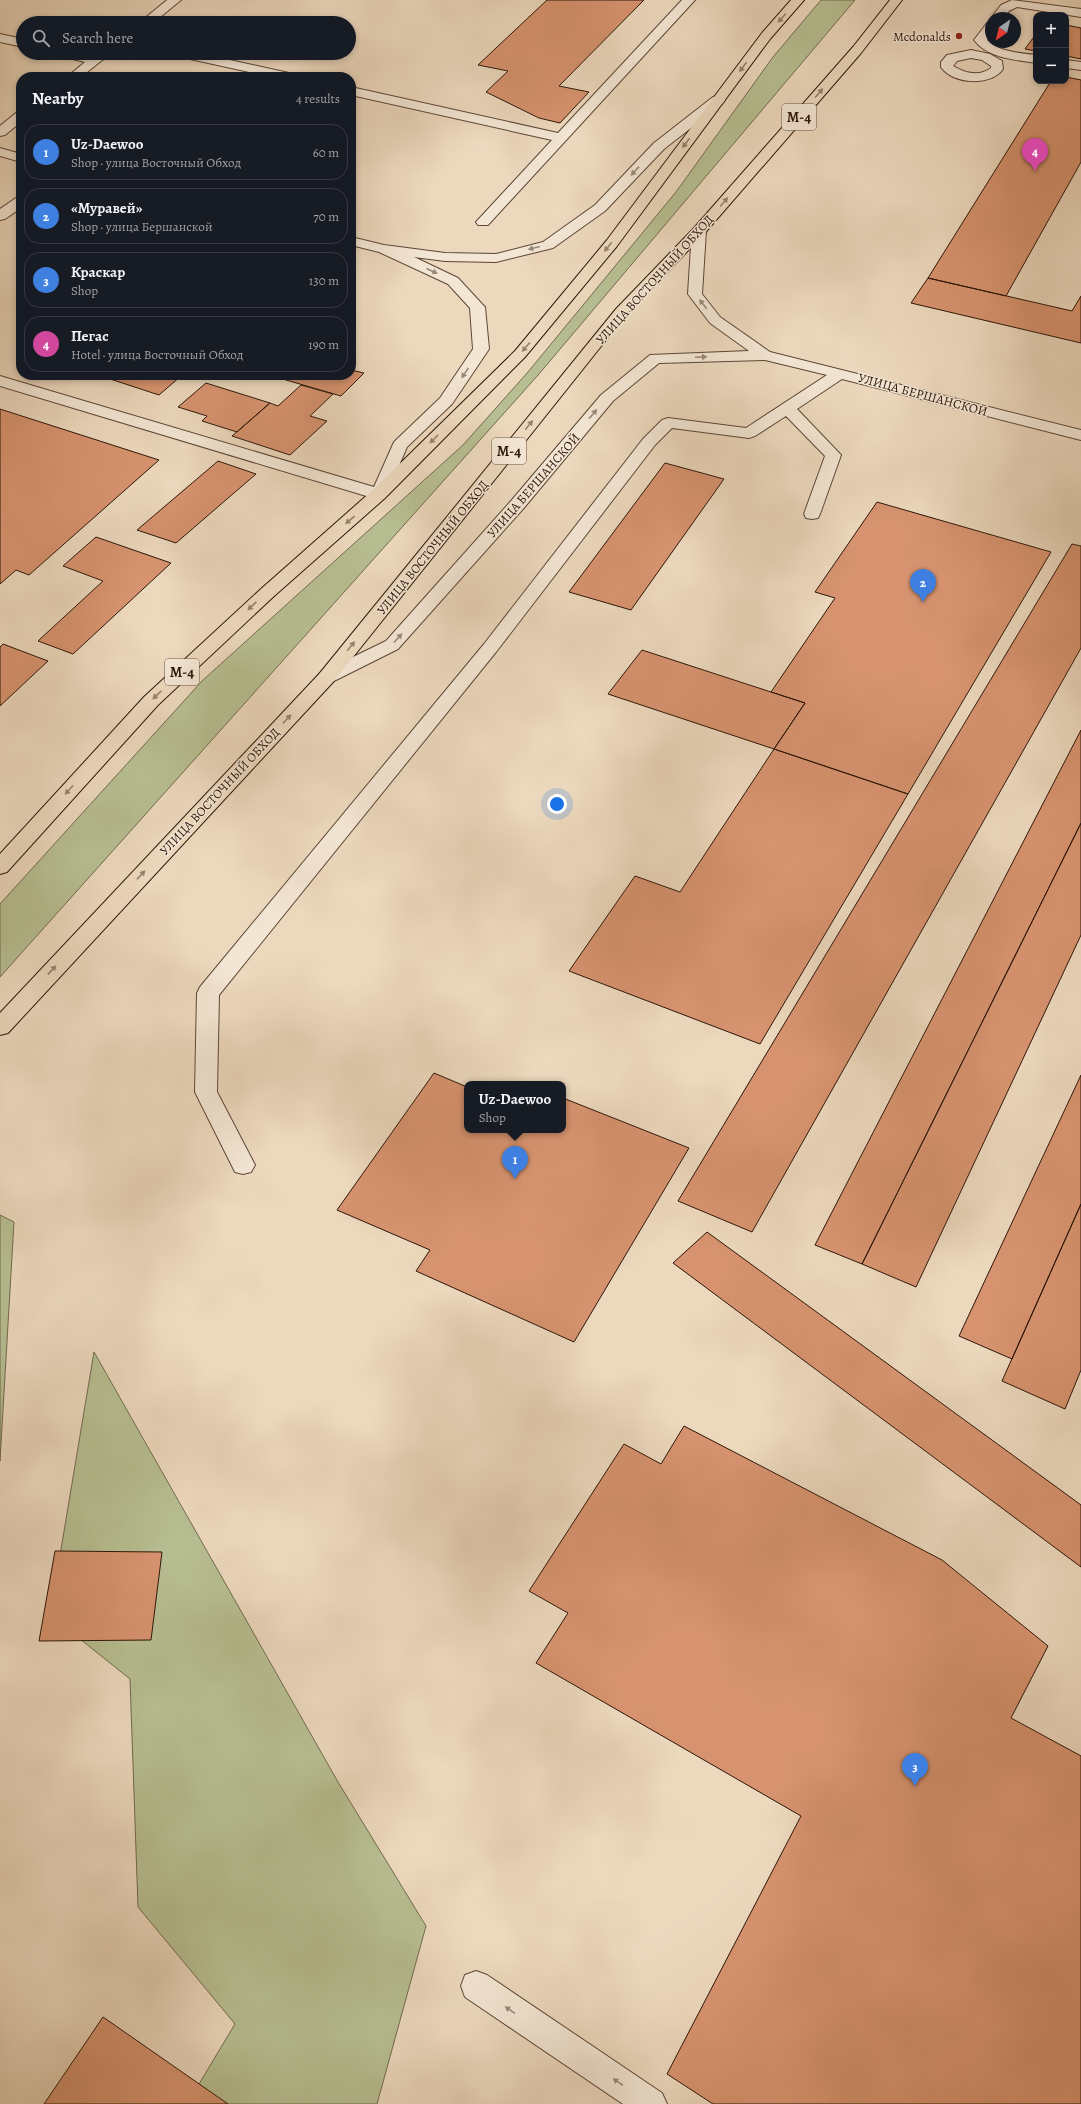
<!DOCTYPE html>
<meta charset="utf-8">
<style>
:root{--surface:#171b24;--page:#20242c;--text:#f1f3f6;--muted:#9ea1a6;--line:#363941;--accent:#7c3aed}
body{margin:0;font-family:Alegreya,serif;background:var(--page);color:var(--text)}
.controls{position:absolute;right:12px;top:12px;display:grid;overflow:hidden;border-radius:8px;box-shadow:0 2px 6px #0003}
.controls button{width:36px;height:36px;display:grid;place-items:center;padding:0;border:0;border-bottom:1px solid var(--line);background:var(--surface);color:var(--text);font:20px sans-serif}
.compass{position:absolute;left:985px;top:12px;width:36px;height:36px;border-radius:50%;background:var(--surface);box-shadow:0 2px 6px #0003;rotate:215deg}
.you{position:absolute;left:557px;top:804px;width:14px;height:14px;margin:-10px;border:3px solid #fff;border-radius:50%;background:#1a73e8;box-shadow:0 0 0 6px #1a73e833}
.badge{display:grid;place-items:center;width:26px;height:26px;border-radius:50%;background:var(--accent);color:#fff;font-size:13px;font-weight:700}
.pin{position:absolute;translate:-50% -33px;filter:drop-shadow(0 1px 2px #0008)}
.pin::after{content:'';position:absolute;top:21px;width:14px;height:12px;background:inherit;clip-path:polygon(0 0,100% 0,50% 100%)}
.popup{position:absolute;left:464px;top:1081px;width:102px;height:52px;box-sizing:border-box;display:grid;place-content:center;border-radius:8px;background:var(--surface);filter:drop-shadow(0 1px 3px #0005);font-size:13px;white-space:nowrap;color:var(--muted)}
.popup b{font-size:15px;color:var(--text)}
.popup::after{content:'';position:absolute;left:50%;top:100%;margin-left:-8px;border:8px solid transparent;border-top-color:var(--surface)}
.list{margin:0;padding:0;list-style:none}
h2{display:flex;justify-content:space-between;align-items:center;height:52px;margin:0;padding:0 16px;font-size:17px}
h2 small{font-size:13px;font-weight:400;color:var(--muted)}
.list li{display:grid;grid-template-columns:26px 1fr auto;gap:12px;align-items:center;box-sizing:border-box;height:56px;margin:0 8px 8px;padding:0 8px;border:1px solid var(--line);border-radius:16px}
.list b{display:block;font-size:15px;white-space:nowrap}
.list p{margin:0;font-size:13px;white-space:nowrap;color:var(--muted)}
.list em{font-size:13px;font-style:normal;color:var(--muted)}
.icon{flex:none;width:22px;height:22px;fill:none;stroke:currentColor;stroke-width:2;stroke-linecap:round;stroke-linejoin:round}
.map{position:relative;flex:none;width:1081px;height:2104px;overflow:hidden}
.search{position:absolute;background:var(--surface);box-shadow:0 2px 6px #0003;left:16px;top:16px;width:340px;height:44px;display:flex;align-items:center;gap:10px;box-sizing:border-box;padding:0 14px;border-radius:22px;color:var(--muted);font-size:15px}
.panel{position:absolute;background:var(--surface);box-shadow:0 2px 6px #0003;left:16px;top:72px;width:340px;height:308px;border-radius:16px}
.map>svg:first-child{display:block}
.green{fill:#b7bf92;stroke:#726a4e}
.building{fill:#d7936f;stroke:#2c1609}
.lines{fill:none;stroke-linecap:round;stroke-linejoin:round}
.minor-casing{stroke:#5c4636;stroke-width:2}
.highway-casing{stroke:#2c1609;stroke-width:2}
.minor{fill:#f3e6d4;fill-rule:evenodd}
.highway{fill:#ecd8bd;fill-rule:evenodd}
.oneway{fill:#96816c}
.oneway2{fill:#998879}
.poi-dot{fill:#8f2418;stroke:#f3e6d4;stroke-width:1.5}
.labels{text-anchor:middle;stroke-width:3;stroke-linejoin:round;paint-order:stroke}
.far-poi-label{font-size:13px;fill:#2c1609;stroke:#f3e6d4;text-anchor:end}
.far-street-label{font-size:13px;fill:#2c1609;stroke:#f3e6d4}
.shield{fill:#f3e6d4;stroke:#685446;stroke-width:1}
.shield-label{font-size:15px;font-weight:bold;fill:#2c1609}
</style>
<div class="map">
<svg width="1081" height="2104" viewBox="0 0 1081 2104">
<rect width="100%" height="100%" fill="#ecd8bd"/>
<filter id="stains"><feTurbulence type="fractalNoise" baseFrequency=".005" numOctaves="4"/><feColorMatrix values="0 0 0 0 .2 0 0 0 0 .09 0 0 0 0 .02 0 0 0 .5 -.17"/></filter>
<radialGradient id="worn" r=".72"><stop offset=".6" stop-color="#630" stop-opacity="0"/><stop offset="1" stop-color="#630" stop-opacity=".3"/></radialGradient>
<path class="green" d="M 821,0 L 855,0 L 539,374 L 0,977 L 0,904 L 202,681 L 463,445 L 528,372 L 676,192 L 773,57 Z
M 0,1215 L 14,1222 L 0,1461 Z
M 94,1352 L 338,1782 L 426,1926 L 377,2104 L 187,2104 L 235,2024 L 138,1907 L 130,1679 L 50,1615 Z"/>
<path class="building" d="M 547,0 L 644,0 L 559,86 L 589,92 L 560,123 L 539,118 L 486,92 L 508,71 L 478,65 Z
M 1066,25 L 1081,28 L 1081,59 L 1066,56 Z
M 1036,34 L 1036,51 L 1025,49 Z
M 1066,77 L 1081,80 L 1081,162 L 1006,296 L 928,278 L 1051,81 L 1066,81 Z
M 928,278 L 1072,311 L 1081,296 L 1081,343 L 911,303 Z
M 351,370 L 364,373 L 341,396 L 269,375 L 351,375 Z
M 106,375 L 176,375 L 181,376 L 159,395 L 104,377 Z
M 206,383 L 270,403 L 237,432 L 202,421 L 207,416 L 178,407 Z
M 301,385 L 333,394 L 310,416 L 327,421 L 290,455 L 232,436 L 270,403 L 278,406 Z
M 0,409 L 159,460 L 29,575 L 16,570 L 0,584 Z
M 218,461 L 256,474 L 176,543 L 137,530 Z
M 665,463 L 724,479 L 631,610 L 569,592 Z
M 877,502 L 1051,552 L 908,794 L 774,749 L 805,703 L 771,692 L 835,598 L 815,592 Z
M 96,537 L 171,563 L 73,654 L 38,641 L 103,581 L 63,566 Z
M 1072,544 L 1081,546 L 1081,648 L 752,1232 L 678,1201 Z
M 3,644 L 48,661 L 0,706 L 0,647 Z
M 642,650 L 771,692 L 805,703 L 774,749 L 608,694 Z
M 1081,730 L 1081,823 L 862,1264 L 815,1245 Z
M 774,749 L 908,794 L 760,1044 L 569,971 L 635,876 L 680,892 Z
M 1081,823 L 1081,935 L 916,1287 L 862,1264 Z
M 434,1073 L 467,1087 L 467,1130 L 563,1130 L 563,1098 L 689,1148 L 574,1342 L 416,1271 L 430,1250 L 337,1210 Z
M 1081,1075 L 1081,1204 L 1012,1359 L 959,1336 Z
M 1081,1204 L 1081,1370 L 1065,1409 L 1002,1381 Z
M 707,1232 L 1081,1505 L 1081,1567 L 673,1263 Z
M 684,1426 L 942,1560 L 1048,1646 L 1011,1718 L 1081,1756 L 1081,2104 L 713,2104 L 667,2074 L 801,1816 L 536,1663 L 568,1613 L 529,1591 L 624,1444 L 661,1464 Z
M 55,1551 L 162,1552 L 151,1640 L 39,1641 Z
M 103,2017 L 228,2104 L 44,2104 Z"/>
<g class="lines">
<defs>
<path id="minor" d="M 167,0 L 181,0 L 153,23 L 139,23 Z
M 682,0 L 695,0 L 488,225 L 478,225 L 476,222 L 552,140 L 351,95 L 351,87 L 558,133 Z
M 1012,0 L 1081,9 L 1081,17 L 1017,7 L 1009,11 L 1003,18 L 991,18 L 1001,5 Z
M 991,22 L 991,34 L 987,40 C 999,52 1020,53 1036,55 L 1036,63 C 1016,60 987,58 974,40 L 987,23 Z
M 0,34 L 23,39 L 23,47 L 0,42 Z
M 971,50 L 990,54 L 1002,61 L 1003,69 C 991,87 952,84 941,67 L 941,62 L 947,55 ZM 971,58 L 982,60 L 991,66 L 991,68 C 979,77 965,73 953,66 L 957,61 Z
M 58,53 L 81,53 L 93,56 L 97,53 L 111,53 L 81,77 L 67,77 L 85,62 L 60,56 Z
M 175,53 L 198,53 L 289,73 L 295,77 L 272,77 L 181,57 Z
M 1066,60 L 1081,62 L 1081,70 L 1066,68 Z
M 718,96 L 723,97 L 725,100 L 723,103 L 664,149 L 605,211 L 553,248 L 496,262 L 445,261 L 414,257 L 458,278 L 482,304 L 485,307 L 489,349 L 452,404 L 407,447 L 385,498 L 379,499 L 373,498 L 0,386 L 0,376 L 374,487 L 394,442 L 440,398 L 473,349 L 470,308 L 448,284 L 379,252 L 351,245 L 351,237 L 384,245 L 445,253 L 496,254 L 543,242 L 595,205 L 654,143 L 713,97 Z
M 21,112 L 21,122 L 5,135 L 0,136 L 0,126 L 16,113 Z
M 0,148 L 21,154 L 21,162 L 0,156 Z
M 21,197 L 21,208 L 5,219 L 0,220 L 0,209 L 16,198 Z
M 699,227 L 704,228 L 706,231 L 702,294 L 720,317 L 770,352 L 1081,430 L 1081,440 L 842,379 L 797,409 L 841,455 L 820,514 L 818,518 L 812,519 L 806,518 L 804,514 L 825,456 L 786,416 L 755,436 L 749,438 L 672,428 L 655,445 L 496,652 L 219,995 L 217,1092 L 255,1165 L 251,1172 L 243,1174 L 235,1172 L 195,1092 L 197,993 L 200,987 L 484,644 L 643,439 L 662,420 L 668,418 L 746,428 L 827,375 L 765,360 L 659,363 L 613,401 L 523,509 L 398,649 L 334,681 L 327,683 L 320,681 L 318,677 L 320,673 L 386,641 L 511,501 L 601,395 L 650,355 L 749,351 L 710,323 L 688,294 L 692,231 L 694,228 Z
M 476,1971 L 487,1975 L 662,2093 L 667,2104 L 623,2104 L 465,1997 L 461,1986 L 465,1975 Z"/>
<path id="highway" d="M 791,0 L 804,0 L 770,39 L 617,246 L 525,357 L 385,498 L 273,597 L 158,705 L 7,872 L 0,874 L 0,854 L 144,697 L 261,589 L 373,490 L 515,351 L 607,240 L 762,33 Z
M 890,0 L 902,0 L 861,53 L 704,234 L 626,315 L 334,681 L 8,1033 L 0,1035 L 0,1013 L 320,673 L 616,309 L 694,228 L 853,47 Z"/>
</defs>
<use href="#minor" class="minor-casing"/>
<use href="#highway" class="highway-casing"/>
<use href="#minor" class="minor"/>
<use href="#highway" class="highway"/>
</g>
<defs><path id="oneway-solid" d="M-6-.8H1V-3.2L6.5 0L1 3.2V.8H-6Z"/></defs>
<g class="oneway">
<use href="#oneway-solid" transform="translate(782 18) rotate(132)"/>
<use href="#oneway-solid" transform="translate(743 67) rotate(127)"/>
<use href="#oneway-solid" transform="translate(819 93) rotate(-49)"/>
<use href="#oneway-solid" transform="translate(686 143) rotate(127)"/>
<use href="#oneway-solid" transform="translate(724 202) rotate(-49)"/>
<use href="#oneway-solid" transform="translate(608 247) rotate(129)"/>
<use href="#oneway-solid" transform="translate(526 347) rotate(130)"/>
<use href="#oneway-solid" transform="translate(529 425) rotate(-51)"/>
<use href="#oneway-solid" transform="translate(434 439) rotate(135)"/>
<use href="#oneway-solid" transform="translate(350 520) rotate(139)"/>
<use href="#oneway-solid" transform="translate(252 606) rotate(137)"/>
<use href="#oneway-solid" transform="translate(351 646) rotate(-51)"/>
<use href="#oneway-solid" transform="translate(157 695) rotate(137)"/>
<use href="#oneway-solid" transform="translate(287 719) rotate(-47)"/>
<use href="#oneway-solid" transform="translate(69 790) rotate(132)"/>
<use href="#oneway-solid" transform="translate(141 875) rotate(-47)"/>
<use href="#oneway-solid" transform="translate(52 970) rotate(-47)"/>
</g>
<g class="oneway2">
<use href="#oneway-solid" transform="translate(635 171) rotate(133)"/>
<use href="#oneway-solid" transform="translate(534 248) rotate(166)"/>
<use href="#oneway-solid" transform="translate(432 271) rotate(25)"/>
<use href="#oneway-solid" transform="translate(703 304) rotate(-128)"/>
<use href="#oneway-solid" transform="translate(701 357) rotate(-2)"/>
<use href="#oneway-solid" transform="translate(465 373) rotate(124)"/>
<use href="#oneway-solid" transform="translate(593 414) rotate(-50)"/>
<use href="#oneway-solid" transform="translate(398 638) rotate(-48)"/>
<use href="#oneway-solid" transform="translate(510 2010) rotate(-146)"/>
<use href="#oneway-solid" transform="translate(618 2082) rotate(-146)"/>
</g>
<circle class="poi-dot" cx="959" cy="36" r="4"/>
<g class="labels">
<g class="far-poi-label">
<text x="951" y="41">Mcdonalds</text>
</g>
<g class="far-street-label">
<text transform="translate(654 279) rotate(-48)" y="5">УЛИЦА ВОСТОЧНЫЙ ОБХОД</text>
<text transform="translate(923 394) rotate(15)" y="5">УЛИЦА БЕРШАНСКОЙ</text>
<text transform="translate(533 485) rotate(-49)" y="5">УЛИЦА БЕРШАНСКОЙ</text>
<text transform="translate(432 547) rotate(-51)" y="5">УЛИЦА ВОСТОЧНЫЙ ОБХОД</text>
<text transform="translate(219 791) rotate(-47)" y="5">УЛИЦА ВОСТОЧНЫЙ ОБХОД</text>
</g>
<g class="shield">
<rect x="782" y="104" width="34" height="26" rx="3"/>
<rect x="492" y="438" width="34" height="26" rx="3"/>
<rect x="165" y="659" width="34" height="26" rx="3"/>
</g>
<g class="shield-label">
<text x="799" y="122">М-4</text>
<text x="509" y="456">М-4</text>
<text x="182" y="677">М-4</text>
</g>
</g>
<rect width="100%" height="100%" filter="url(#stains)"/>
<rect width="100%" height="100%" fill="url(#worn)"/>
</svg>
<div class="controls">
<button>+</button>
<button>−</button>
</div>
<svg class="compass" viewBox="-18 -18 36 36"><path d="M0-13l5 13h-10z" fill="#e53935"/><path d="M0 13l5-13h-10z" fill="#9ea1a6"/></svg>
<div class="you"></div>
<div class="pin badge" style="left:515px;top:1179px;background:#3f7fe0">1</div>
<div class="popup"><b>Uz-Daewoo</b>Shop</div>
<div class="pin badge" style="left:923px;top:602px;background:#3f7fe0">2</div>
<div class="pin badge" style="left:915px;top:1786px;background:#3f7fe0">3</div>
<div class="pin badge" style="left:1035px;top:171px;background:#d1479c">4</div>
<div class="search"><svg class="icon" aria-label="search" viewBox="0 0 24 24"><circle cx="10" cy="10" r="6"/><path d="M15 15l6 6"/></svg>Search here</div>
<section class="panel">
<h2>Nearby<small>4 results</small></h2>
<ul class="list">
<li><span class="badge" style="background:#3f7fe0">1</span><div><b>Uz-Daewoo</b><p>Shop · улица Восточный Обход</p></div><em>60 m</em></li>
<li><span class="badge" style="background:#3f7fe0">2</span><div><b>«Муравей»</b><p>Shop · улица Бершанской</p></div><em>70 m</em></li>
<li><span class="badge" style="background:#3f7fe0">3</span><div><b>Краскар</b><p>Shop</p></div><em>130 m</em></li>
<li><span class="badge" style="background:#d1479c">4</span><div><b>Пегас</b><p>Hotel · улица Восточный Обход</p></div><em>190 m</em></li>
</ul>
</section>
</div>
